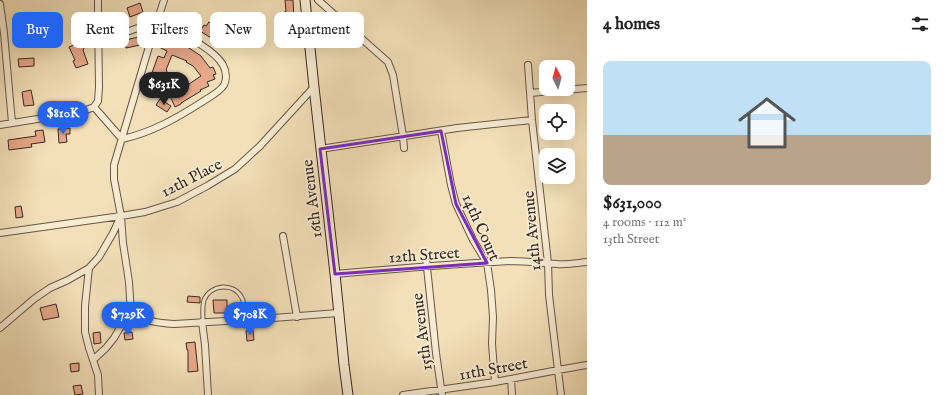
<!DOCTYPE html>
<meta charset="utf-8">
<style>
body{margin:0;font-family:"IM FELL English",serif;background:#f2f2f2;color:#222;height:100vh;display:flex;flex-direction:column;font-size:15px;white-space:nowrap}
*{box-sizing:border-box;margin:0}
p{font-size:13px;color:#767676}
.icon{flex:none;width:22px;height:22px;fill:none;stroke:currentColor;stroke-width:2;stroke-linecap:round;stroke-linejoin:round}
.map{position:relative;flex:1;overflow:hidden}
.sheet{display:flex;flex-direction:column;background:#fff;width:360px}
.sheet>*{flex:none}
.banner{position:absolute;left:12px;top:12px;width:380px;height:36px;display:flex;gap:8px}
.needle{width:26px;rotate:354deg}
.controls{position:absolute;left:539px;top:60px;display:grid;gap:8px}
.controls a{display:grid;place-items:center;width:36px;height:36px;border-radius:8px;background:#fff;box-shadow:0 4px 16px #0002;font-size:20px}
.price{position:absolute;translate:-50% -34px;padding:0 9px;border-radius:14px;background:#2563eb;color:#fff;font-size:13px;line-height:26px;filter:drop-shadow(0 1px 2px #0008)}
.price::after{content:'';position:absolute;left:50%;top:24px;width:12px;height:9px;margin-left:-6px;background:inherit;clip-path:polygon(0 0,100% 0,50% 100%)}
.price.current{background:#222;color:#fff}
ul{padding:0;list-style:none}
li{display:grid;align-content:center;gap:8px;height:212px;padding:0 16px}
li+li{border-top:1px solid #e0e0e0}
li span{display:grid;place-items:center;height:124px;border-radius:8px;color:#555}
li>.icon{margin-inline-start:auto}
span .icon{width:72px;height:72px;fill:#fffc;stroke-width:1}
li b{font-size:17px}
h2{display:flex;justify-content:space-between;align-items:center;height:48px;padding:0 16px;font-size:17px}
.pill{padding:0 14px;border-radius:8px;background:#fff;box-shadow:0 4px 16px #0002;font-size:14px;line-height:36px}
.pill.current{background:#2563eb;color:#fff}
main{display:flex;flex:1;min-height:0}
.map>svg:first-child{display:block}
.building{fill:#e8a88a;stroke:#372924}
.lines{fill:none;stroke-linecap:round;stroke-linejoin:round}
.lane-casing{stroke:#665749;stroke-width:5}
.street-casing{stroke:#665749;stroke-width:8}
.secondary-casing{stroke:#372924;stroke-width:11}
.lane{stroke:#f7ebd2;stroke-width:3}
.street{stroke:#f7ebd2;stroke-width:6}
.secondary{stroke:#f7ebd2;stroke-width:9}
.marked{fill:none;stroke:#7b2cbf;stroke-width:3;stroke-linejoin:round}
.labels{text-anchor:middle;stroke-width:3.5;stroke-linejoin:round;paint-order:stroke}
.street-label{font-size:16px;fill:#372924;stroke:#f7ebd2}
</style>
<main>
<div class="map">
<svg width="587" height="395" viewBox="0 0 587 395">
<rect width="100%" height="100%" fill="#f3e0b9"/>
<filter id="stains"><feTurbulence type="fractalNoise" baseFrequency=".005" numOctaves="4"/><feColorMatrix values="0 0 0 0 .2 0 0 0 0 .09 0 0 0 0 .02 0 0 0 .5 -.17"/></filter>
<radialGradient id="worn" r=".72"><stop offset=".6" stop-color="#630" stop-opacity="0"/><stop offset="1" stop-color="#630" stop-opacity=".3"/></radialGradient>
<!-- building -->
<path class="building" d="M285 0H293L294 18 285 19 284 12H286Z
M140 3 143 12 130 17 127 8Z
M35 17 36 26 29 27 28 18Z
M209 22 217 27 215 30 219 32 216 37 212 35 211 38 200 31 204 25 206 26Z
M165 36 179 43V44L189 48 201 56 210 68 213 67 216 74 213 75 215 79 207 82 209 86 200 90 201 91 181 103V104L175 107 170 96 179 91V90L189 85V84L201 76 193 66 186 62 187 61 172 55 166 70 167 71 165 78 163 77 160 88 148 84 158 56 164 58 167 51 159 47Z
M139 37 140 45 126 48 125 40Z
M81 42 84 49 83 50 88 64 76 68 73 61 75 60 69 47Z
M34 58V66L19 67 18 59Z
M31 90 34 105 24 106 22 92Z
M160 99 171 106 167 112 156 105Z
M70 128V134H66L67 142 59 143 58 129Z
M43 130 45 142 31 144 32 147 9 150 8 140 36 136 35 131Z
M21 206 23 217 16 218 15 207Z
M188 296 200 297V303L187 302Z
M213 300H227V313H214Z
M56 304 59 317 43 320 40 308Z
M253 330 254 340 247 341 246 331Z
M100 332 101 343 94 344 93 333Z
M132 332 133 339 125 340 124 333Z
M195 342 198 371 188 372V350H187L186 343Z
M79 363V371L71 372 70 364Z
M81 385 83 394 75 395 73 386Z"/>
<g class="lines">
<!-- lane casing -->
<g class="lane-casing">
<path id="lane" d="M203 322C203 315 202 307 204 300 211 284 234 282 242 298 245 305 246 313 247 320"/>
</g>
<!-- street casing -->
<g class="street-casing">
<path id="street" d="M318 0 388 62 393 75 403 136 404 148
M0 4 4 33 12 123
M99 42 157 21C175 31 213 47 223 65 226 71 227 79 224 85 219 93 209 97 202 102 177 118 151 133 122 139
M528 65 532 120 548 263 549 295 561 395
M530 93 587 88
M94 107 122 139
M0 125 81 112 94 107 98 101 99 87 98 13V0
M441 131 451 185 456 204 473 240 487 263 491 290 493 317 492 344 495 382
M320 149 457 128 532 120
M0 233 121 216 145 212 177 202 207 186 235 169 260 146 314 87
M283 236 297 317
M426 258 436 353 442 395
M335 274C393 269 452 264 511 261 527 261 541 263 557 264 567 265 577 263 587 262
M131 313 129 282 123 243 121 216 114 179V165L148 50 164 0
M131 313C147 321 156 323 174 324L260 319 338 313
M202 322 205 345 208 395
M0 328 34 299 50 288 68 280 89 268
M93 360 106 348 114 338 121 326 131 313
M511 379 512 395
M99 395 98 375 89 348 85 332V306L89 268 99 257 113 233 120 218
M403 395 495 382 558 370 587 365"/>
</g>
<!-- secondary casing -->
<g class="secondary-casing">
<path id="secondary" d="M305 0 314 87 335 274 344 365 348 395"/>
</g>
<!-- lane -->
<use href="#lane" class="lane"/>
<!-- street -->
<use href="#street" class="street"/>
<!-- secondary -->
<use href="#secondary" class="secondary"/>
</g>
<!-- marked area -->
<path class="marked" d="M441 131 456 204 487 263 335 274 320 149Z"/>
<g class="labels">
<!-- street labels -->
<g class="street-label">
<text transform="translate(191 177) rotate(-27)" y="6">12th Place</text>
<text transform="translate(311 199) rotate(-97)" y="6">16th Avenue</text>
<text transform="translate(482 227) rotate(66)" y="6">14th Court</text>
<text transform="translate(531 231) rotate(-95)" y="6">14th Avenue</text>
<text transform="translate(424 254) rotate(-4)" y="6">12th Street</text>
<text transform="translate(421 332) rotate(-97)" y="6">15th Avenue</text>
<text transform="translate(493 368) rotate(-10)" y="6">11th Street</text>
</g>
</g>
<rect width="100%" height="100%" filter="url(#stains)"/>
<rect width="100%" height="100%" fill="url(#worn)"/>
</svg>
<div class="controls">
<a><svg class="needle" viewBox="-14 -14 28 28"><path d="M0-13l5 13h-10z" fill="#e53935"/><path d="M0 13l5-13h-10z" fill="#767676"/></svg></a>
<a><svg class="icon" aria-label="locate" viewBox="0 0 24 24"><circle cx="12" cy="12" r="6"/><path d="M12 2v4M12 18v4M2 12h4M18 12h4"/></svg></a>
<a><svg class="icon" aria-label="layers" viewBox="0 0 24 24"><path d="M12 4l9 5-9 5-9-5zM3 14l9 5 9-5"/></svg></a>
</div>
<b class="price current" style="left:164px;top:106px">$631K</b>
<b class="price" style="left:63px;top:135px">$810K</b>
<b class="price" style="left:128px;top:336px">$729K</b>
<b class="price" style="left:250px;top:336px">$708K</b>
<div class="banner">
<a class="pill current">Buy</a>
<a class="pill">Rent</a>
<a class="pill">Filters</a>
<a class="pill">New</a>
<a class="pill">Apartment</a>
</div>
</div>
<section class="sheet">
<h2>4 homes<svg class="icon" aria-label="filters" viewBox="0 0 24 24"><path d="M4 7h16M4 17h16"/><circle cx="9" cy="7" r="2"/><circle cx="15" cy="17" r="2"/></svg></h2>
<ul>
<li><span style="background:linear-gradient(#bfe0f5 60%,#b9a48a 0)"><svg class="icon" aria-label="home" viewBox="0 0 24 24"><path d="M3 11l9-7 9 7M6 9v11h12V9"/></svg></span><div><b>$631,000</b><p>4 rooms · 112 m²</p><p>13th Street</p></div></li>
</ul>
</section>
</main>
